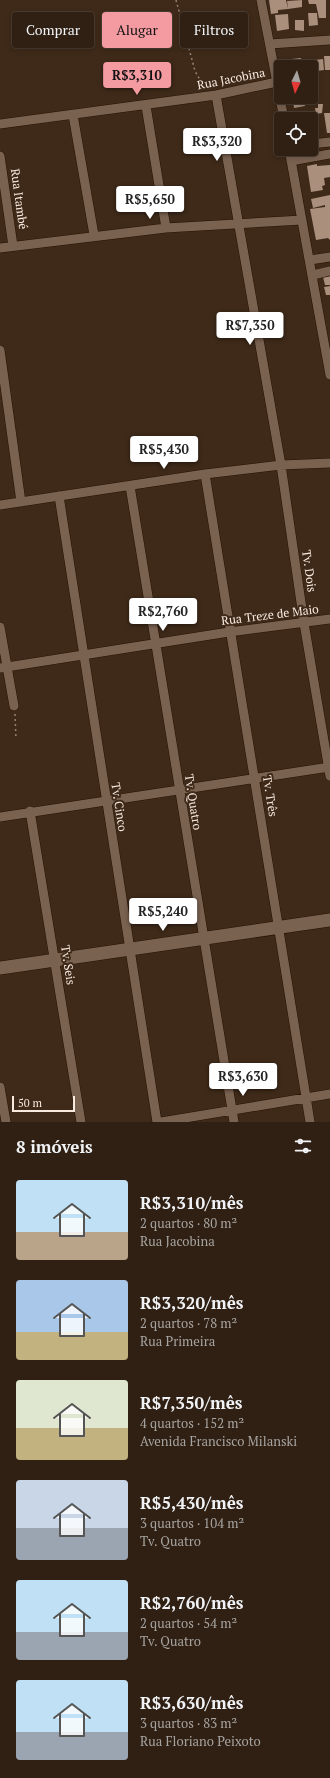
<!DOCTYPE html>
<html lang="pt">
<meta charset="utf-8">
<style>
body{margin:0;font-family:"PT Serif",serif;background:#37281c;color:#f1f3f6;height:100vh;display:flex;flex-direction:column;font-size:15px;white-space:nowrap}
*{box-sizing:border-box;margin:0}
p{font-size:13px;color:#a7a3a0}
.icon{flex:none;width:22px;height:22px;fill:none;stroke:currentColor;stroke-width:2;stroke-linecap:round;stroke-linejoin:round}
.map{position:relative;height:1122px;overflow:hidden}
.details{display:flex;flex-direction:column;background:#2f2013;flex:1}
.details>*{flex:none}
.banner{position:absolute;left:12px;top:12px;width:306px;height:36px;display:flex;gap:8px}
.needle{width:26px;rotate:185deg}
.tools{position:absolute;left:274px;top:60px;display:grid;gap:8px}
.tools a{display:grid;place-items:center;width:44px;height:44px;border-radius:4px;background:#2f2013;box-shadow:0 2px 6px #0003,0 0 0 1px #4a3e33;font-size:20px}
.scale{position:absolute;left:12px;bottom:10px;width:63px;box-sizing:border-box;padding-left:4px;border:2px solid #f8eadf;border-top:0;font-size:11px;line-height:14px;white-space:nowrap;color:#f8eadf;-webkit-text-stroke:3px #3f2a19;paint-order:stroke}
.price{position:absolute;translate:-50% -34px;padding:0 9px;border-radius:4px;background:#fff;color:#222;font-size:13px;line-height:26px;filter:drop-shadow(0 1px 2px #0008)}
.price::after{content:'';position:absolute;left:50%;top:24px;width:12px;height:9px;margin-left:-6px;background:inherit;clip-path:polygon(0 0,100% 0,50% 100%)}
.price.selected{background:#f49aa1;color:#111}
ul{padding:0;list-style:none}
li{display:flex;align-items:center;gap:12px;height:100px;padding:0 16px}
li span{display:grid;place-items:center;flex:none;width:112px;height:80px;border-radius:4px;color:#555}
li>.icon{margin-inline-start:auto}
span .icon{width:48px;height:48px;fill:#fffc;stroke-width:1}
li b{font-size:17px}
h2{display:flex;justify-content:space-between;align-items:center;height:48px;padding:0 16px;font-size:17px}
.tag{padding:0 14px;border-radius:4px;background:#2f2013;box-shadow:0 2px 6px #0003,0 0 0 1px #4a3e33;font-size:14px;line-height:36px}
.tag.selected{background:#f49aa1;color:#111}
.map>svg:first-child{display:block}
.building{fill:#a98f7c}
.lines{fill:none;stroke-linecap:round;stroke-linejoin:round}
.street-casing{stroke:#251203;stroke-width:10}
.secondary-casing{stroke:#251203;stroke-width:14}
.path{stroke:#948274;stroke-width:1.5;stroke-dasharray:2 3;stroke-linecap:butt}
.street{stroke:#7a6250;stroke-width:9}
.secondary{stroke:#7a6250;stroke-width:13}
.labels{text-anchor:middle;stroke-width:4;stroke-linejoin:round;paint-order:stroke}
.street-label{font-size:12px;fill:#f8eadf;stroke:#3f2a19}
</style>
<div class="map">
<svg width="330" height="1122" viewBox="0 0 330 1122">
<rect width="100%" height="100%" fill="#3f2a19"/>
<!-- building -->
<path class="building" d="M269 0H286L288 9 278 10V13L271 14Z
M302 0V7L288 9 287 1Z
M308 0H326V18H319L316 4H309Z
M308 13H317L318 25 309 26Z
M288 14 289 29 277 31 275 15Z
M295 20H304V31L295 30Z
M324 56H330V70H325Z
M301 58V64L310 63V67H283L282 60Z
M323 59 324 70 317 71 315 60Z
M303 98 305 106 294 108 293 99Z
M318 104H323L322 113 316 114 315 108H318Z
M324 113H330V133H327Z
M318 115 319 120 316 121 318 131 311 133V119H305V117Z
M317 164V166L330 165V177L324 178 325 185 322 186 323 190 311 192 307 166Z
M330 195V240L328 238 316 240 310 209 325 207V205L313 208 311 199Z
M330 276V285H325L323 277Z
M330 286V295H326L324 287Z"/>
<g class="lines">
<!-- street casing -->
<g class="street-casing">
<path id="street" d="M261 0 284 119
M270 44 330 40
M216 95 281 465 304 623 330 776
M146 106 166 228
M73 115 94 235
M0 124 216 95 277 82
M311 144 330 142
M289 149 330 375
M0 156 13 246
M291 161 330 154
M0 248 166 228 302 220
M310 260 330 257
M313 275 330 271
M0 350 21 502
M205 474 310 1122
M130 486 234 1122
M59 496 157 1122
M0 505 205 474 281 465 330 463
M0 627 14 706
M0 668 229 632 330 619
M30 811 81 1122
M0 817 330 767
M0 1087 6 1122
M161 1122 330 1094"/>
</g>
<!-- secondary casing -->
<g class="secondary-casing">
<path id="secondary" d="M0 968 330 920"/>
</g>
<!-- path -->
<path class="path" d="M176 0 195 71 204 87
M15 714 16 739"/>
<!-- street -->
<use href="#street" class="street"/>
<!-- secondary -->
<use href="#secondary" class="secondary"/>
</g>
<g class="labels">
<!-- street labels -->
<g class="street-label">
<text transform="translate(231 79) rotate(-11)" y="4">Rua Jacobina</text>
<text transform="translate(19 199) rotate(82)" y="4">Rua Itambé</text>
<text transform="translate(309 571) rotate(82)" y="4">Tv. Dois</text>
<text transform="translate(270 615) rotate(-7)" y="4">Rua Treze de Maio</text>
<text transform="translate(270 796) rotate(81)" y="4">Tv. Três</text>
<text transform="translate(193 802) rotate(81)" y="4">Tv. Quatro</text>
<text transform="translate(119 807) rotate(81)" y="4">Tv. Cinco</text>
<text transform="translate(68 965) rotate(81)" y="4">Tv. Seis</text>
</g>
</g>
</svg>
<div class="tools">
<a><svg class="needle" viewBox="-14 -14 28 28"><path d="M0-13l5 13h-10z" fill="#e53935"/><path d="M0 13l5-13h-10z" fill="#a7a3a0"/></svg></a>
<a><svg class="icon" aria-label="locate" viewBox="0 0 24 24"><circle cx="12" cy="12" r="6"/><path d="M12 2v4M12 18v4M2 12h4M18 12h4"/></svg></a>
</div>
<div class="scale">50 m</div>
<b class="price selected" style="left:137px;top:96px">R$3,310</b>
<b class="price" style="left:217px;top:162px">R$3,320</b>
<b class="price" style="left:150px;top:220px">R$5,650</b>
<b class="price" style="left:250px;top:346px">R$7,350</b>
<b class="price" style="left:164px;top:470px">R$5,430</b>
<b class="price" style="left:163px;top:632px">R$2,760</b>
<b class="price" style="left:163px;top:932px">R$5,240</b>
<b class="price" style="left:243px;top:1097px">R$3,630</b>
<div class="banner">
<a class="tag">Comprar</a>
<a class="tag selected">Alugar</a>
<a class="tag">Filtros</a>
</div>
</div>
<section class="details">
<h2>8 imóveis<svg class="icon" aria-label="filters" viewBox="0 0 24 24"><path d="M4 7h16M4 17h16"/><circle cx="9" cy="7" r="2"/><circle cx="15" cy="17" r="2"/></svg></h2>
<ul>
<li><span style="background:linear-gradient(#bfe0f5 65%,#b9a48a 0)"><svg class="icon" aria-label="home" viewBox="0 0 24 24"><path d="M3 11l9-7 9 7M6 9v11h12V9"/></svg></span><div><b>R$3,310/mês</b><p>2 quartos · 80 m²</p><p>Rua Jacobina</p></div></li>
<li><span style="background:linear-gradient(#a9c7e8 65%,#c2b280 0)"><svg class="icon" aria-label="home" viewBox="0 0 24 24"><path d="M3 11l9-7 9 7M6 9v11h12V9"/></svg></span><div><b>R$3,320/mês</b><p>2 quartos · 78 m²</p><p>Rua Primeira</p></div></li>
<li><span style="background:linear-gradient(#dfe7d0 60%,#c2b280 0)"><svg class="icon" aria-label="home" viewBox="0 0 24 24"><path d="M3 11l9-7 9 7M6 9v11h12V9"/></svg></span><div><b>R$7,350/mês</b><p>4 quartos · 152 m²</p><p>Avenida Francisco Milanski</p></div></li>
<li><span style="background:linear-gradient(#c9d6e8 60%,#9aa5b1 0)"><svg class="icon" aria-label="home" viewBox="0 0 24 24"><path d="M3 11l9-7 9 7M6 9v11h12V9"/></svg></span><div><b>R$5,430/mês</b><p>3 quartos · 104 m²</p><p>Tv. Quatro</p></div></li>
<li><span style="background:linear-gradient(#bfe0f5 65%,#9aa5b1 0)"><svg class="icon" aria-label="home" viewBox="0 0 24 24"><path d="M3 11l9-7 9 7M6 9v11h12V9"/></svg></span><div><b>R$2,760/mês</b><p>2 quartos · 54 m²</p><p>Tv. Quatro</p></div></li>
<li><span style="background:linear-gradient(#bfe0f5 65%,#9aa5b1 0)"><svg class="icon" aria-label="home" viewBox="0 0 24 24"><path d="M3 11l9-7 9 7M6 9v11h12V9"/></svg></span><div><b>R$3,630/mês</b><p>3 quartos · 83 m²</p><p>Rua Floriano Peixoto</p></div></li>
</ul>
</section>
